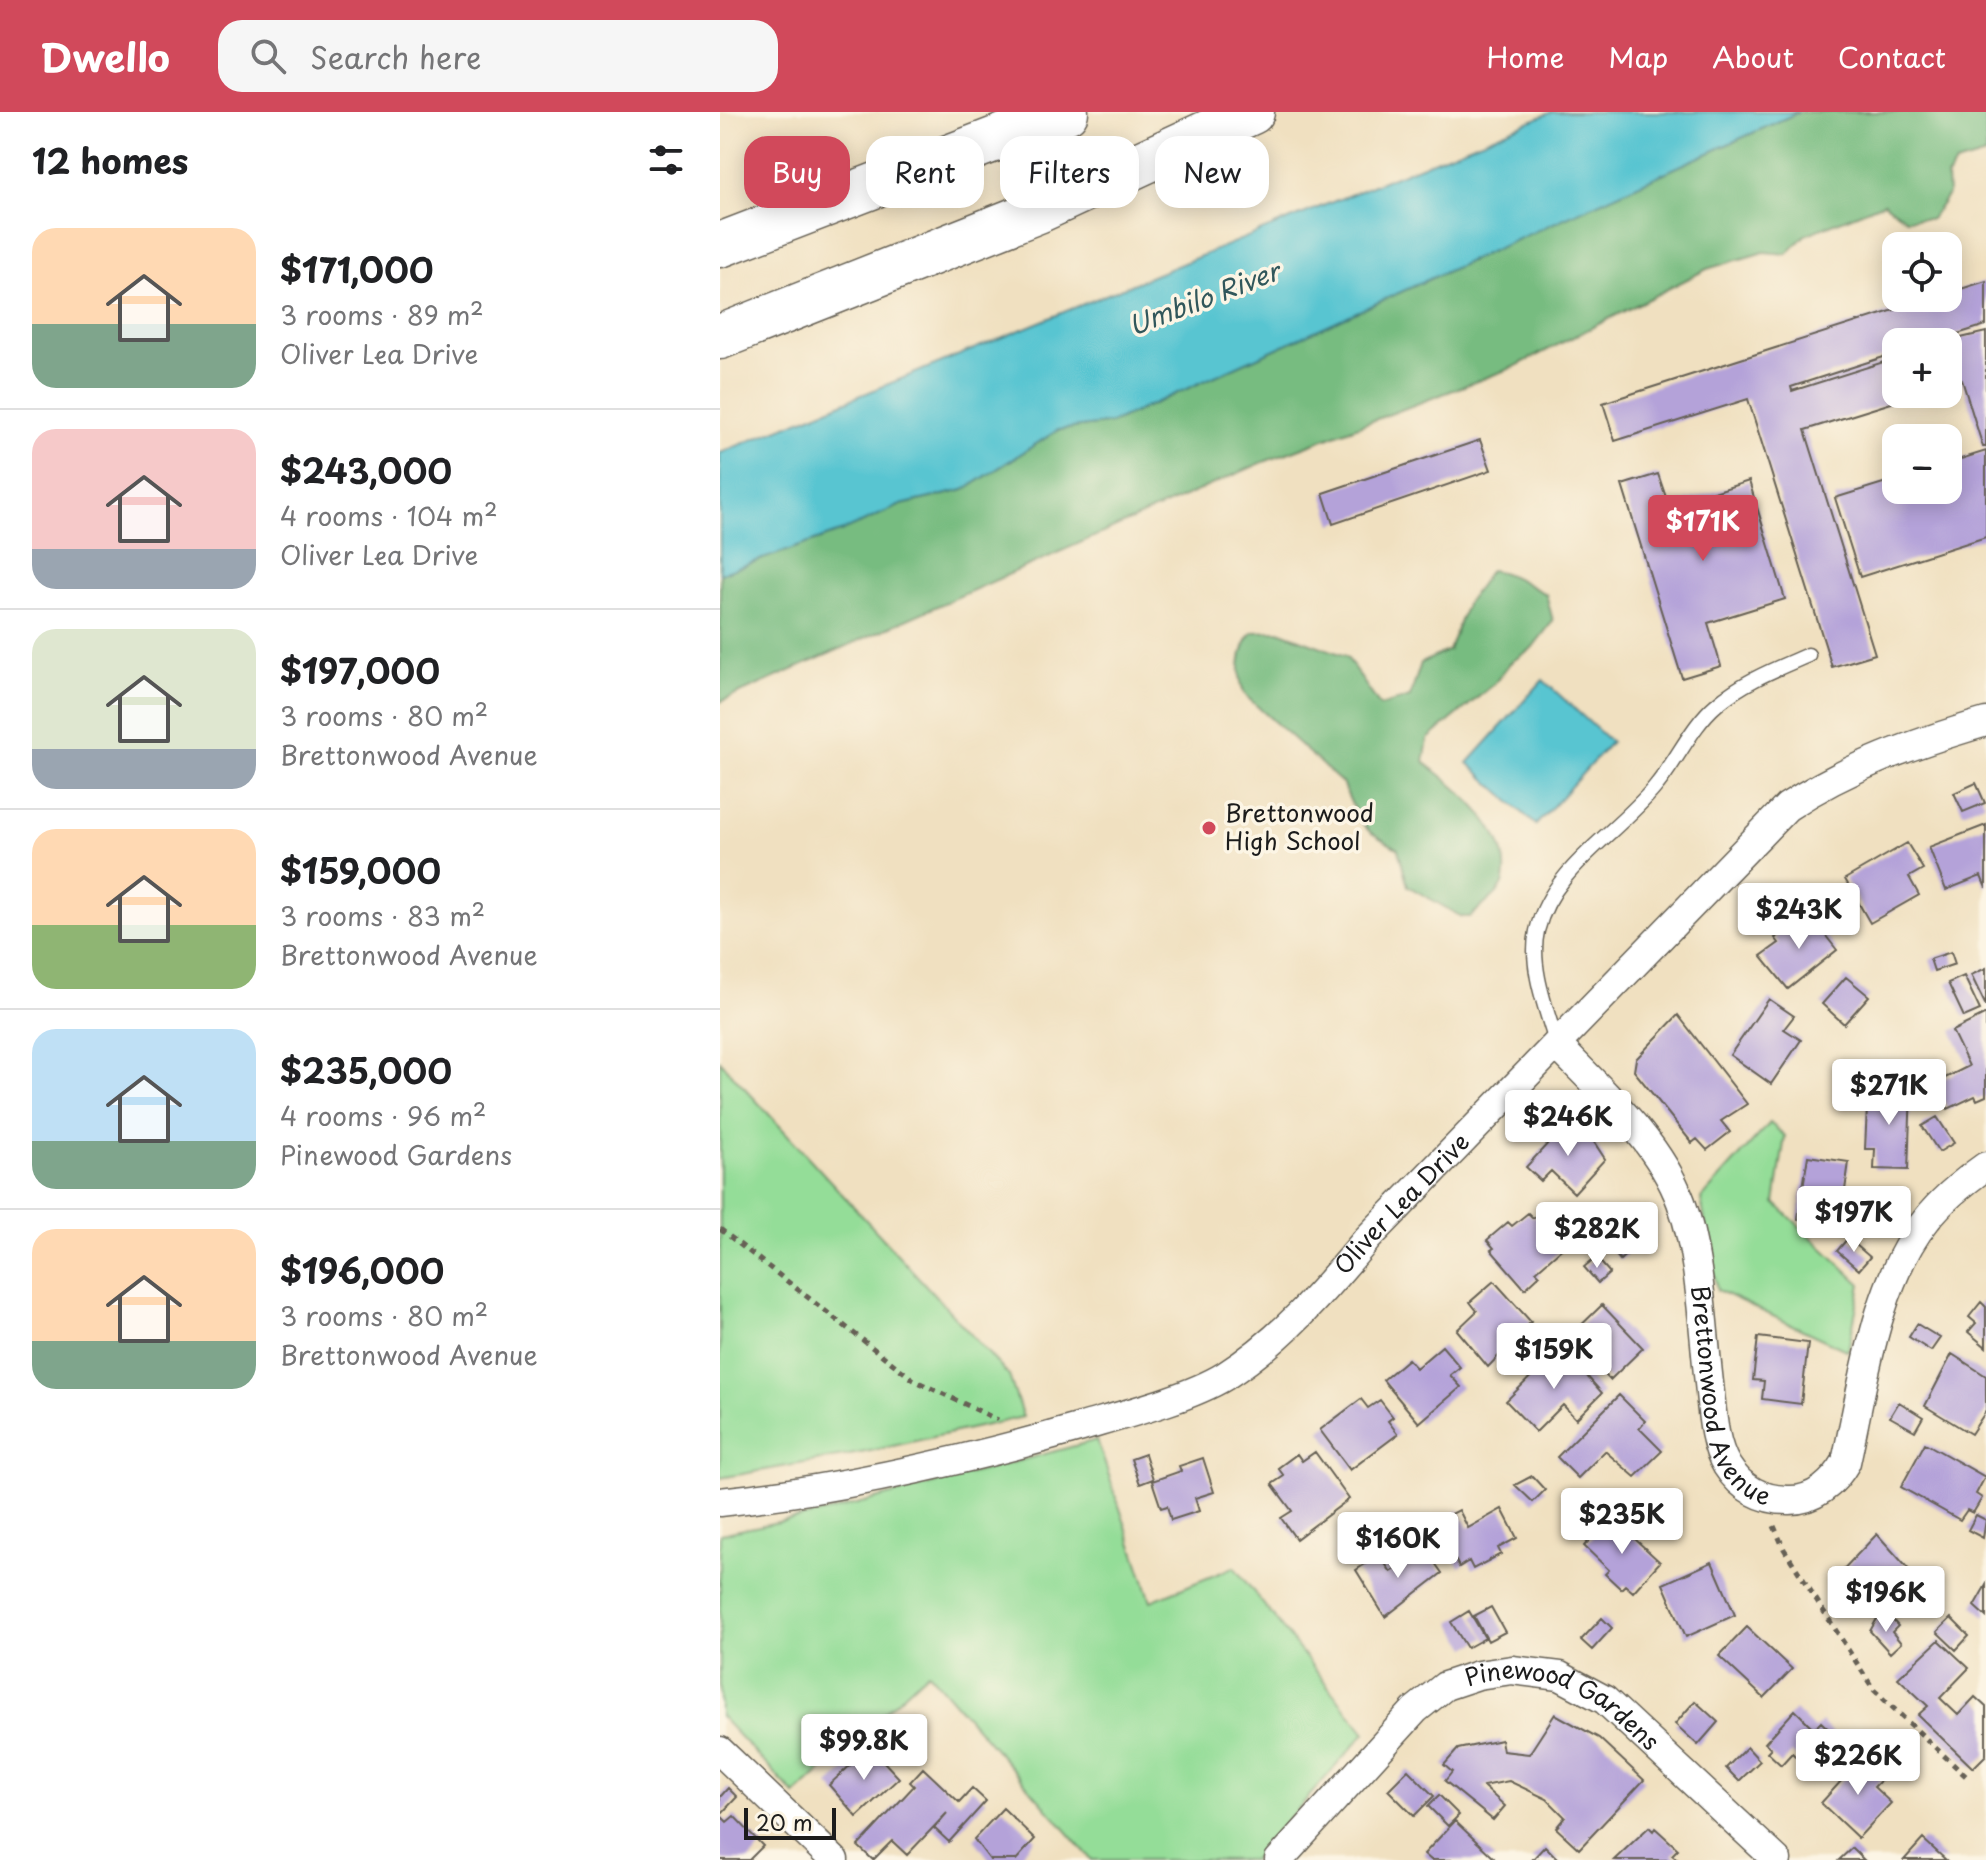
<!DOCTYPE html>
<meta charset="utf-8">
<style>
body{margin:0;font-family:"Playpen Sans",sans-serif;background:#f6f6f6;color:#202124;height:100vh;display:flex;flex-direction:column;font-size:30px;white-space:nowrap}
*{box-sizing:border-box;margin:0}
p{font-size:26px;color:#757577}
.icon{flex:none;width:44px;height:44px;fill:none;stroke:currentColor;stroke-width:2;stroke-linecap:round;stroke-linejoin:round}
.map{position:relative;flex:1;overflow:hidden}
.sheet{display:flex;flex-direction:column;background:#fff;width:720px}
.sheet>*{flex:none}
.banner{position:absolute;left:24px;top:24px;width:760px;height:72px;display:flex;gap:16px}
.controls{position:absolute;left:1162px;top:120px;display:grid;gap:16px}
.controls a{display:grid;place-items:center;width:80px;height:80px;border-radius:16px;background:#fff;box-shadow:0 4px 20px #0003;font-size:40px}
.scale{position:absolute;left:24px;bottom:20px;width:92px;box-sizing:border-box;padding-left:8px;border:4px solid #1c1c1c;border-top:0;font-size:22px;line-height:28px;white-space:nowrap;color:#1c1c1c;-webkit-text-stroke:6px #fcf5e5;paint-order:stroke}
.price{position:absolute;translate:-50% -68px;padding:0 18px;border-radius:8px;background:#fff;color:#222;font-size:26px;line-height:52px;filter:drop-shadow(0 2px 4px #0008)}
.price::after{content:'';position:absolute;left:50%;top:48px;width:24px;height:18px;margin-left:-12px;background:inherit;clip-path:polygon(0 0,100% 0,50% 100%)}
.price.selected{background:#d1495b;color:#fff}
ul{padding:0;list-style:none}
li{display:flex;align-items:center;gap:24px;height:200px;padding:0 32px}
li+li{border-top:2px solid #e0e0e0}
li span{display:grid;place-items:center;flex:none;width:224px;height:160px;border-radius:24px;color:#555}
li>.icon{margin-inline-start:auto}
span .icon{width:96px;height:96px;fill:#fffc;stroke-width:1}
li b{font-size:34px}
h2{display:flex;justify-content:space-between;align-items:center;height:96px;padding:0 32px;font-size:34px}
.chip{padding:0 28px;border-radius:24px;background:#fff;box-shadow:0 4px 20px #0003;font-size:28px;line-height:72px}
.chip.selected{background:#d1495b;color:#fff}
header{display:flex;align-items:center;gap:48px;box-sizing:border-box;height:112px;padding:0 40px;background:#d1495b;color:#fff}
header strong{font-size:38px}
nav{display:flex;gap:44px;margin-inline-start:auto;font-size:28px}
.search{width:560px;height:72px;background:#f6f6f6;display:flex;align-items:center;gap:20px;box-sizing:border-box;padding:0 28px;border-radius:24px;color:#757577;font-size:30px}
main{display:flex;flex:1;min-height:0}
.map>svg:first-child{display:block}
.green{fill:#94dd98;stroke:#587c5a;stroke-width:2}
.forest{fill:#77bc80;stroke:#4a6c4e;stroke-width:2}
.water{fill:#58c5d1;stroke:#3a7076;stroke-width:2}
.building{fill:#b4a2d9}
.lines{fill:none;stroke-linecap:round;stroke-linejoin:round}
.service-casing{stroke:#666155;stroke-width:17}
.minor-casing{stroke:#666155;stroke-width:31}
.trunk-casing{stroke:#666155;stroke-width:47}
.path{stroke:#666155;stroke-width:5;stroke-dasharray:6 6;stroke-linecap:butt}
.service{stroke:#fff;stroke-width:14}
.minor{stroke:#fff;stroke-width:28}
.trunk{stroke:#fff;stroke-width:44}
.poi-dot{fill:#d1495b;stroke:#fcf5e5;stroke-width:3}
.labels{text-anchor:middle;stroke-width:7;stroke-linejoin:round;paint-order:stroke}
.poi-label{font-size:24px;fill:#1c1c1c;stroke:#fcf5e5;text-anchor:start}
.street-label{font-size:24px;fill:#1c1c1c;stroke:#fcf5e5}
.water-label{font-size:26px;font-style:italic;fill:#31575b;stroke:#fcf5e5}
</style>
<header>
<strong>Dwello</strong>
<div class="search"><svg class="icon" aria-label="search" viewBox="0 0 24 24"><circle cx="10" cy="10" r="6"/><path d="M15 15l6 6"/></svg>Search here</div>
<nav><a>Home</a><a>Map</a><a>About</a><a>Contact</a></nav>
</header>
<main>
<section class="sheet">
<h2>12 homes<svg class="icon" aria-label="filters" viewBox="0 0 24 24"><path d="M4 7h16M4 17h16"/><circle cx="9" cy="7" r="2"/><circle cx="15" cy="17" r="2"/></svg></h2>
<ul>
<li><span style="background:linear-gradient(#ffd9b3 60%,#7fa58c 0)"><svg class="icon" aria-label="home" viewBox="0 0 24 24"><path d="M3 11l9-7 9 7M6 9v11h12V9"/></svg></span><div><b>$171,000</b><p>3 rooms · 89 m²</p><p>Oliver Lea Drive</p></div></li>
<li><span style="background:linear-gradient(#f6c9c9 75%,#9aa5b1 0)"><svg class="icon" aria-label="home" viewBox="0 0 24 24"><path d="M3 11l9-7 9 7M6 9v11h12V9"/></svg></span><div><b>$243,000</b><p>4 rooms · 104 m²</p><p>Oliver Lea Drive</p></div></li>
<li><span style="background:linear-gradient(#dfe7d0 75%,#9aa5b1 0)"><svg class="icon" aria-label="home" viewBox="0 0 24 24"><path d="M3 11l9-7 9 7M6 9v11h12V9"/></svg></span><div><b>$197,000</b><p>3 rooms · 80 m²</p><p>Brettonwood Avenue</p></div></li>
<li><span style="background:linear-gradient(#ffd9b3 60%,#8fb573 0)"><svg class="icon" aria-label="home" viewBox="0 0 24 24"><path d="M3 11l9-7 9 7M6 9v11h12V9"/></svg></span><div><b>$159,000</b><p>3 rooms · 83 m²</p><p>Brettonwood Avenue</p></div></li>
<li><span style="background:linear-gradient(#bfe0f5 70%,#7fa58c 0)"><svg class="icon" aria-label="home" viewBox="0 0 24 24"><path d="M3 11l9-7 9 7M6 9v11h12V9"/></svg></span><div><b>$235,000</b><p>4 rooms · 96 m²</p><p>Pinewood Gardens</p></div></li>
<li><span style="background:linear-gradient(#ffd9b3 70%,#7fa58c 0)"><svg class="icon" aria-label="home" viewBox="0 0 24 24"><path d="M3 11l9-7 9 7M6 9v11h12V9"/></svg></span><div><b>$196,000</b><p>3 rooms · 80 m²</p><p>Brettonwood Avenue</p></div></li>
</ul>
</section>
<div class="map">
<svg width="1266" height="1748" viewBox="0 0 1266 1748">
<rect width="100%" height="100%" fill="#fcf5e5"/>
<filter id="ink" filterUnits="userSpaceOnUse"><feTurbulence type="fractalNoise" baseFrequency=".0125" numOctaves="2"/><feDisplacementMap in="SourceGraphic" scale="16" xChannelSelector="R" yChannelSelector="G"/><feConvolveMatrix kernelMatrix="1 2 1 2 8 2 1 2 1" color-interpolation-filters="sRGB"/></filter>
<filter id="wash" filterUnits="userSpaceOnUse"><feTurbulence type="fractalNoise" baseFrequency=".006" numOctaves="4" result="noise"/><feDisplacementMap in="SourceGraphic" scale="32" xChannelSelector="R" yChannelSelector="G"/><feGaussianBlur stdDeviation="1.8" result="paint"/><feColorMatrix in="noise" values="0 0 0 0 0 0 0 0 0 0 0 0 0 0 0 0 0 1.4 0 .05"/><feComposite in="paint" operator="in"/></filter>
<g filter="url(#wash)">
<rect width="100%" height="100%" fill="#f0e0c0"/>
<!-- green -->
<path class="green" d="M0 949 289 1264 303 1305 146 1340 0 1366Z
M1050 1011 1065 1024 1055 1091 1141 1172 1128 1239 997 1178 981 1087Z
M377 1328 431 1489 514 1455 645 1621 533 1748H372L208 1560 75 1683 0 1604V1422L107 1400Z"/>
<!-- forest -->
<path class="forest" d="M1079 0H1266V43L1235 52 1227 65 1228 83 1211 107H1186L1164 91 1085 123 1067 142 1044 140 987 157 794 255 541 351 0 590V462L122 419 181 393 244 378 338 318 391 311Z
M770 458C794 461 804 472 826 482L833 509 812 536 790 551 774 572 708 627 704 650C738 676 794 720 784 769 781 782 759 796 750 805H742L688 774 678 737 650 720 639 708 622 671 527 585C515 568 519 535 533 520L559 519 626 544 660 594 690 585 701 551 729 538 746 492Z"/>
<!-- water -->
<path class="water" d="M832 0H1079L391 311 338 318 244 378 181 393 123 419 0 462V341Z
M823 568 891 630 816 713 748 651Z"/>
<g id="blocks">
<!-- building -->
<path class="building" d="M1266 169V213L1212 230H1176V241L1071 275 1072 279 1176 246V282L1197 283 1085 318 1155 542 1112 555 1028 287 895 329 883 291 1212 186H1228V181Z
M1266 220V335H1263L1242 268 1228 273V229Z
M760 328 771 358 613 412 603 381Z
M1266 339V425L1140 465 1115 386 1176 367V378H1228V351Z
M938 362 949 394 1029 369 1065 487 988 511 1001 554 962 566 902 373Z
M1256 671 1265 691 1243 700 1234 681Z
M1266 713V776L1261 764 1226 778 1209 735Z
M1187 731 1203 757 1189 765 1199 783 1150 811 1125 767Z
M1087 800 1117 838 1068 877 1041 844 1059 831 1055 826Z
M1231 840 1235 852 1214 859 1210 847Z
M1266 856V894L1251 863Z
M1244 864 1260 898 1244 905 1228 871Z
M1126 865 1149 884 1124 912 1102 892Z
M1049 887 1074 904 1064 917 1081 928 1051 972 1010 943Z
M1266 902V984L1257 988 1255 984 1228 997 1215 971 1249 954 1232 919Z
M958 903 1027 992 1001 1009 1010 1020 987 1038 977 1027 972 1031 914 959 916 947Z
M1148 975 1191 977 1188 1058 1154 1057 1155 1037H1145Z
M1217 1005 1234 1031 1219 1040 1202 1014Z
M843 1015 868 1021 885 1047 854 1081 831 1059 821 1069 806 1055Z
M1088 1044 1129 1050 1125 1078 1133 1079 1128 1115 1078 1107Z
M826 1096 853 1127 816 1159 820 1163 805 1177 771 1138 774 1136 767 1128 788 1110 792 1114 808 1101 813 1106Z
M893 1105 912 1137 900 1148 876 1119Z
M1128 1126 1150 1145 1139 1158 1117 1139Z
M876 1145 890 1161 878 1171 864 1155Z
M774 1169 811 1210 768 1255 737 1218 757 1199 750 1190Z
M1261 1190 1266 1195V1235L1248 1220 1256 1211 1249 1205Z
M882 1193 923 1236 890 1268 849 1225Z
M1197 1212 1220 1226 1211 1239 1189 1225Z
M1038 1225 1088 1231 1081 1292 1042 1287 1044 1269 1033 1268Z
M722 1234 740 1255 730 1263 741 1275 699 1311 663 1268 688 1247 696 1256Z
M841 1235 882 1281 856 1307 843 1293 816 1320 786 1289Z
M1232 1242 1266 1264V1299L1251 1322 1205 1294Z
M899 1283 925 1309 919 1316 942 1339 915 1365 885 1339 858 1366 837 1345Z
M641 1287 648 1296 660 1288 673 1305 668 1309 678 1322 630 1358 600 1318Z
M1179 1290 1203 1305 1195 1319 1170 1305Z
M1205 1331 1265 1365 1256 1382 1262 1386 1253 1401 1247 1398 1240 1408 1181 1375Z
M595 1340 629 1387 576 1427 561 1406 572 1399 552 1372 564 1364 558 1356 577 1342 582 1349Z
M425 1342 433 1367 420 1372 411 1347Z
M483 1346 494 1380 475 1386 479 1399 451 1408 447 1394 441 1396 432 1369 461 1359 459 1354Z
M812 1364 825 1378 813 1390 795 1373Z
M782 1397 797 1426 778 1436 781 1442 753 1457 749 1449 739 1455 716 1410 739 1398 748 1416Z
M1256 1403 1266 1408 1263 1426 1248 1418Z
M891 1405 940 1450 913 1480 905 1473 901 1477 885 1462 889 1458 864 1434Z
M1157 1422 1191 1460 1183 1467 1196 1481 1172 1503 1158 1487 1142 1501 1113 1468Z
M705 1437 722 1461 665 1505 636 1458 659 1443 671 1460Z
M992 1450 1015 1503 966 1525 943 1472Z
M1266 1473V1505L1254 1494Z
M771 1495 785 1520 768 1529 754 1504Z
M749 1499 765 1526 747 1536 731 1510Z
M1158 1505 1165 1512 1171 1506 1178 1514 1172 1520 1181 1531 1170 1541 1150 1519Z
M882 1506 892 1516 872 1538 861 1528Z
M1231 1506 1249 1524 1236 1538 1217 1520Z
M1027 1515 1072 1557 1044 1586 999 1544Z
M1219 1528 1249 1556 1220 1586 1238 1603 1255 1585 1266 1595V1643L1253 1656 1198 1603 1208 1594 1178 1566Z
M975 1589 998 1610 978 1633 955 1612Z
M1075 1598 1094 1617 1101 1610 1116 1624 1087 1655 1072 1641 1061 1653 1047 1640 1051 1636 1045 1631Z
M835 1602 879 1626 924 1668 859 1737 836 1716 845 1705 827 1687 789 1669 763 1674 785 1694 773 1708 725 1669 732 1660 724 1653 738 1637 781 1628 783 1639 809 1642Z
M150 1635 179 1666 137 1705 109 1673Z
M1027 1635 1040 1649 1019 1669 1006 1656Z
M1146 1642 1167 1662 1154 1675 1171 1691 1138 1726 1101 1691Z
M203 1656 239 1690 252 1676 266 1689 229 1730 214 1716 227 1701 187 1743 172 1729 153 1748 138 1734 194 1674 190 1670Z
M688 1658 714 1684 694 1704 668 1678Z
M8 1676 17 1685 0 1703V1685Z
M719 1683 739 1703 728 1714 708 1694Z
M283 1696 315 1727 296 1748H270L254 1727Z
M0 1703 7 1710 14 1704 43 1734 29 1748H0Z
M735 1709 774 1746 772 1748H711L704 1742Z
M929 1715 933 1719 935 1716 958 1737 952 1743 958 1748H894Z
M1203 1727 1226 1748H1184Z
M825 1734 839 1748H812Z
M1132 1736 1144 1748H1119Z"/>
</g>
</g>
<g filter="url(#ink)">
<use href="#blocks" fill-opacity="0" stroke="#666155" stroke-width="2"/>
<g class="lines">
<!-- service casing -->
<g class="service-casing">
<path id="service" d="M837 933C827 899 809 855 817 819 832 756 896 723 935 675 957 649 971 614 997 592 1024 569 1056 557 1088 543"/>
</g>
<!-- minor casing -->
<g class="minor-casing">
<g id="minor">
<path id="s1" d="M837 933C881 979 938 1028 961 1090 981 1146 982 1212 989 1271 992 1298 993 1331 1007 1354 1021 1376 1042 1388 1068 1388 1094 1389 1114 1371 1126 1350 1143 1274 1156 1169 1207 1107 1223 1086 1245 1069 1266 1054"/>
<path id="s2" d="M0 1390C123 1377 243 1349 362 1315 403 1303 469 1286 505 1264 563 1227 604 1178 648 1126L1067 695C1129 654 1195 631 1266 610"/>
<path d="M0 1639 114 1748"/>
<path id="s3" d="M559 1748 695 1598 725 1574 758 1563 792 1558 840 1564 885 1588 1057 1748"/>
</g>
</g>
<!-- trunk casing -->
<g class="trunk-casing">
<path id="trunk" d="M0 133 346 0
M0 225 318 99 532 0"/>
</g>
<!-- path -->
<path class="path" d="M0 1117 194 1268 278 1308
M1054 1414 1064 1437 1154 1578 1250 1668"/>
<!-- service -->
<use href="#service" class="service"/>
<!-- minor -->
<use href="#minor" class="minor"/>
<!-- trunk -->
<use href="#trunk" class="trunk"/>
</g>
</g>
<!-- markers -->
<circle class="poi-dot" cx="489" cy="716" r="8"/>
<g class="labels">
<!-- poi labels -->
<g class="poi-label">
<text x="505" y="710">Brettonwood<tspan x="505" dy="28">High School</tspan></text>
</g>
<!-- street labels -->
<g class="street-label">
<text dy="8" stroke="none"><textPath href="#s2" startOffset="770">Oliver Lea Drive</textPath></text>
<text dy="8" stroke="none"><textPath href="#s1" startOffset="406">Brettonwood Avenue</textPath></text>
<text dy="8" stroke="none"><textPath href="#s3" startOffset="370">Pinewood Gardens</textPath></text>
</g>
<!-- water labels -->
<g class="water-label">
<text transform="translate(484 187) rotate(-21)" y="9">Umbilo River</text>
</g>
</g>
</svg>
<div class="controls">
<a><svg class="icon" aria-label="locate" viewBox="0 0 24 24"><circle cx="12" cy="12" r="6"/><path d="M12 2v4M12 18v4M2 12h4M18 12h4"/></svg></a>
<a>+</a>
<a>−</a>
</div>
<div class="scale">20 m</div>
<b class="price selected" style="left:983px;top:451px">$171K</b>
<b class="price" style="left:1079px;top:839px">$243K</b>
<b class="price" style="left:1169px;top:1015px">$271K</b>
<b class="price" style="left:848px;top:1046px">$246K</b>
<b class="price" style="left:1134px;top:1142px">$197K</b>
<b class="price" style="left:877px;top:1158px">$282K</b>
<b class="price" style="left:834px;top:1279px">$159K</b>
<b class="price" style="left:902px;top:1444px">$235K</b>
<b class="price" style="left:678px;top:1468px">$160K</b>
<b class="price" style="left:1166px;top:1522px">$196K</b>
<b class="price" style="left:144px;top:1670px">$99.8K</b>
<b class="price" style="left:1138px;top:1685px">$226K</b>
<div class="banner">
<a class="chip selected">Buy</a>
<a class="chip">Rent</a>
<a class="chip">Filters</a>
<a class="chip">New</a>
</div>
</div>
</main>
